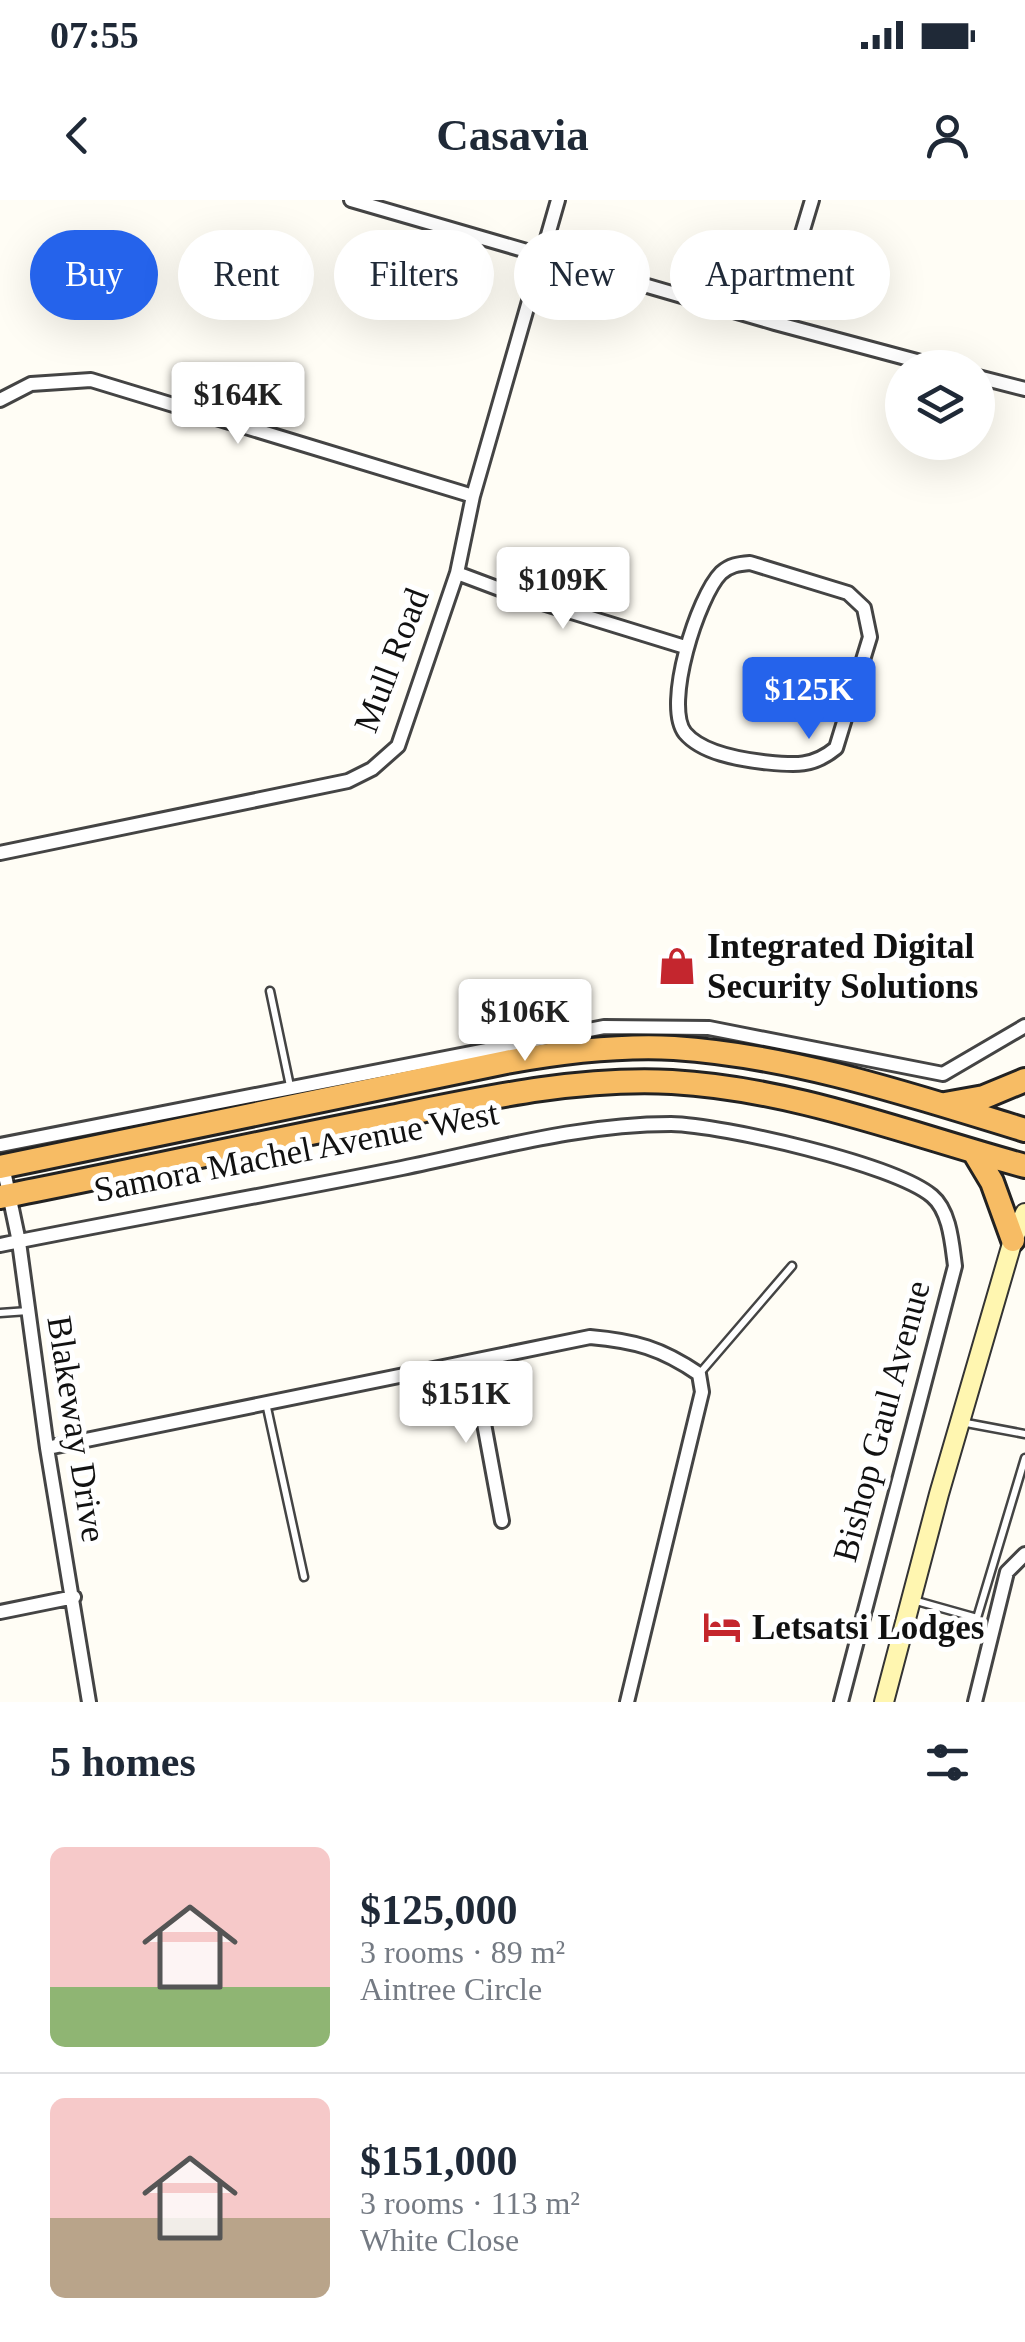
<!DOCTYPE html>
<meta charset="utf-8">
<style>
body{margin:0;font-family:Georgia,serif;background:#f6f6f7;color:#1f2937;height:100vh;display:flex;flex-direction:column;font-size:38px;white-space:nowrap}
*{box-sizing:border-box;margin:0}
p{font-size:32px;color:#747a83}
.icon{flex:none;width:55px;height:55px;fill:none;stroke:currentColor;stroke-width:2;stroke-linecap:round;stroke-linejoin:round}
.map{position:relative;height:1502px;overflow:hidden}
.sheet{display:flex;flex-direction:column;background:#fff;flex:1}
.sheet>*{flex:none}
.top-card{position:absolute;left:30px;top:30px;width:965px;height:90px;display:flex;gap:20px}
.tools{position:absolute;left:885px;top:150px;display:grid;gap:20px}
.tools a{display:grid;place-items:center;width:110px;height:110px;border-radius:50%;background:#fff;box-shadow:0 10px 40px #0002;font-size:50px}
.price{position:absolute;translate:-50% -85px;padding:0 22px;border-radius:10px;background:#fff;color:#222;font-size:32px;line-height:65px;filter:drop-shadow(0 2px 5px #0008)}
.price::after{content:'';position:absolute;left:50%;top:60px;width:30px;height:22px;margin-left:-15px;background:inherit;clip-path:polygon(0 0,100% 0,50% 100%)}
.price.on{background:#2563eb;color:#fff}
ul{padding:0;list-style:none}
li{display:flex;align-items:center;gap:30px;height:250px;padding:0 50px}
li+li{border-top:2px solid #e0e1e3}
li span{display:grid;place-items:center;flex:none;width:280px;height:200px;border-radius:15px;color:#555}
li>.icon{margin-inline-start:auto}
span .icon{width:120px;height:120px;fill:#fffc;stroke-width:1}
li b{font-size:42px}
h2{display:flex;justify-content:space-between;align-items:center;height:120px;padding:0 50px;font-size:42px}
.pill{padding:0 35px;border-radius:45px;background:#fff;box-shadow:0 10px 40px #0002;font-size:35px;line-height:90px}
.pill.on{background:#2563eb;color:#fff}
.status{display:flex;justify-content:space-between;align-items:center;height:70px;padding:0 50px;background:#fff;direction:ltr}
.status svg{height:28px;fill:currentColor}
header{display:flex;justify-content:space-between;align-items:center;height:130px;padding:0 50px;background:#fff;font-size:45px;font-weight:800}
.map>svg:first-child{display:block}
.lines{fill:none;stroke-linecap:round;stroke-linejoin:round}
.service-casing{stroke:#444;stroke-width:11}
.minor-casing{stroke:#444;stroke-width:18}
.secondary-casing{stroke:#333;stroke-width:22}
.trunk-casing{stroke:#222;stroke-width:28}
.service{stroke:#fff;stroke-width:6}
.minor{stroke:#fff;stroke-width:12}
.secondary{stroke:#fff6b0;stroke-width:18}
.trunk{stroke:#f7bc64;stroke-width:22}
.labels{text-anchor:middle;stroke-width:10;stroke-linejoin:round;paint-order:stroke}
.street-label{font-size:35px;fill:#111;stroke:#fff}
.poi-label{font-size:35px;font-weight:bold;fill:#111;stroke:#fff;text-anchor:start}
</style>
<div class="status"><b>07:55</b><svg viewBox="0 0 49 12"><path d="M0 12V9h3v3zM5 12V6h3v6zM10 12V3h3v9zM15 12V0h3v12zM26 1h20v11H26zM47 4h2v5h-2z"/></svg></div>
<header><svg class="icon" aria-label="back" viewBox="0 0 24 24"><path d="M15 5l-7 7 7 7"/></svg>Casavia<svg class="icon" aria-label="person" viewBox="0 0 24 24"><circle cx="12" cy="8" r="4"/><path d="M4 21q1-7 8-7t8 7"/></svg></header>
<div class="map">
<svg width="1025" height="1502" viewBox="0 0 1025 1502">
<rect width="100%" height="100%" fill="#fffdf5"/>
<g class="lines">
<!-- service casing -->
<g class="service-casing">
<path id="service" d="M270 791 290 886
M0 1113 28 1111
M700 1173 792 1066
M266 1203 304 1377
M961 1222 1025 1234
M913 1400 977 1418 1025 1258"/>
</g>
<!-- minor casing -->
<g class="minor-casing">
<path id="minor" d="M351 0 775 123 943 168
M775 123 812 0
M978 177 1025 189
M0 200 31 184 91 180 473 296
M750 363 848 393 864 408 870 437 836 548C812 568 793 565 763 562 738 559 702 553 685 533 663 505 698 396 721 373 730 365 738 364 750 363Z
M457 373 513 394 685 447
M0 653 348 581 372 569 398 546 457 373 473 296 558 0
M0 945 604 827 709 828 943 874 1025 826
M3 966 19 1042 47 1248 89 1502
M0 1045C134 1018 268 995 402 968 491 950 579 924 671 924 722 925 894 964 932 996 950 1011 952 1044 955 1066L841 1502
M473 1164 502 1321
M47 1248 590 1137C635 1141 661 1148 699 1174L702 1192 627 1502
M0 1412 74 1397
M975 1502 1007 1372 1025 1354"/>
</g>
<!-- secondary casing -->
<g class="secondary-casing">
<path id="secondary" d="M884 1502 939 1294 1013 1040 1025 1013"/>
</g>
<!-- trunk casing -->
<g class="trunk-casing">
<path id="trunk" d="M945 904 984 897 1025 880
M974 952 992 982 1013 1040
M0 967 506 862C561 852 619 845 674 848 794 856 911 895 1025 930
M0 997C129 972 257 943 386 918 480 899 576 877 672 882 794 889 908 934 1025 966"/>
</g>
<!-- service -->
<use href="#service" class="service"/>
<!-- minor -->
<use href="#minor" class="minor"/>
<!-- secondary -->
<use href="#secondary" class="secondary"/>
<!-- trunk -->
<use href="#trunk" class="trunk"/>
</g>
<!-- icons -->
<defs>
<g id="shop-bare" transform="scale(3)"><path d="M-5-2.5h2.3a2.7 3.5 0 0 1 5.4 0H5L5.5 6h-11ZM-1.5-2.5h3a1.5 2.3 0 0 0-3 0Z" fill="#c4262e" stroke="#fff" stroke-width="2.5" paint-order="stroke"/></g>
<g id="hotel-bare" transform="scale(3)"><path d="M-6-4.5h1.5V1H6V5H4.5V3h-9V5H-6ZM-4 0a1.8 1.8 0 1 1 3.6 0ZM.5 0V-2.5h3Q6-2.5 6 0Z" fill="#c4262e" stroke="#fff" stroke-width="2.5" paint-order="stroke"/></g>
</defs>
<g fill-rule="evenodd">
<use href="#shop-bare" x="677" y="766"/>
<use href="#hotel-bare" x="722" y="1427"/>
</g>
<g class="labels">
<!-- street labels -->
<g class="street-label">
<text transform="translate(391 460) rotate(-69)" y="12">Mull Road</text>
<text transform="translate(296 951) rotate(-11)" y="12">Samora Machel Avenue West</text>
<text transform="translate(881 1221) rotate(-75)" y="12">Bishop Gaul Avenue</text>
<text transform="translate(77 1229) rotate(81)" y="12">Blakeway Drive</text>
</g>
<!-- poi labels -->
<g class="poi-label">
<text x="707" y="758">Integrated Digital<tspan x="707" dy="40">Security Solutions</tspan></text>
<text x="752" y="1439">Letsatsi Lodges</text>
</g>
</g>
</svg>
<div class="tools">
<a><svg class="icon" aria-label="layers" viewBox="0 0 24 24"><path d="M12 4l9 5-9 5-9-5zM3 14l9 5 9-5"/></svg></a>
</div>
<b class="price" style="left:238px;top:247px">$164K</b>
<b class="price" style="left:563px;top:432px">$109K</b>
<b class="price on" style="left:809px;top:542px">$125K</b>
<b class="price" style="left:525px;top:864px">$106K</b>
<b class="price" style="left:466px;top:1246px">$151K</b>
<div class="top-card">
<a class="pill on">Buy</a>
<a class="pill">Rent</a>
<a class="pill">Filters</a>
<a class="pill">New</a>
<a class="pill">Apartment</a>
</div>
</div>
<section class="sheet">
<h2>5 homes<svg class="icon" aria-label="filters" viewBox="0 0 24 24"><path d="M4 7h16M4 17h16"/><circle cx="9" cy="7" r="2"/><circle cx="15" cy="17" r="2"/></svg></h2>
<ul>
<li><span style="background:linear-gradient(#f6c9c9 70%,#8fb573 0)"><svg class="icon" aria-label="home" viewBox="0 0 24 24"><path d="M3 11l9-7 9 7M6 9v11h12V9"/></svg></span><div><b>$125,000</b><p>3 rooms · 89 m²</p><p>Aintree Circle</p></div></li>
<li><span style="background:linear-gradient(#f6c9c9 60%,#b9a48a 0)"><svg class="icon" aria-label="home" viewBox="0 0 24 24"><path d="M3 11l9-7 9 7M6 9v11h12V9"/></svg></span><div><b>$151,000</b><p>3 rooms · 113 m²</p><p>White Close</p></div></li>
</ul>
</section>
